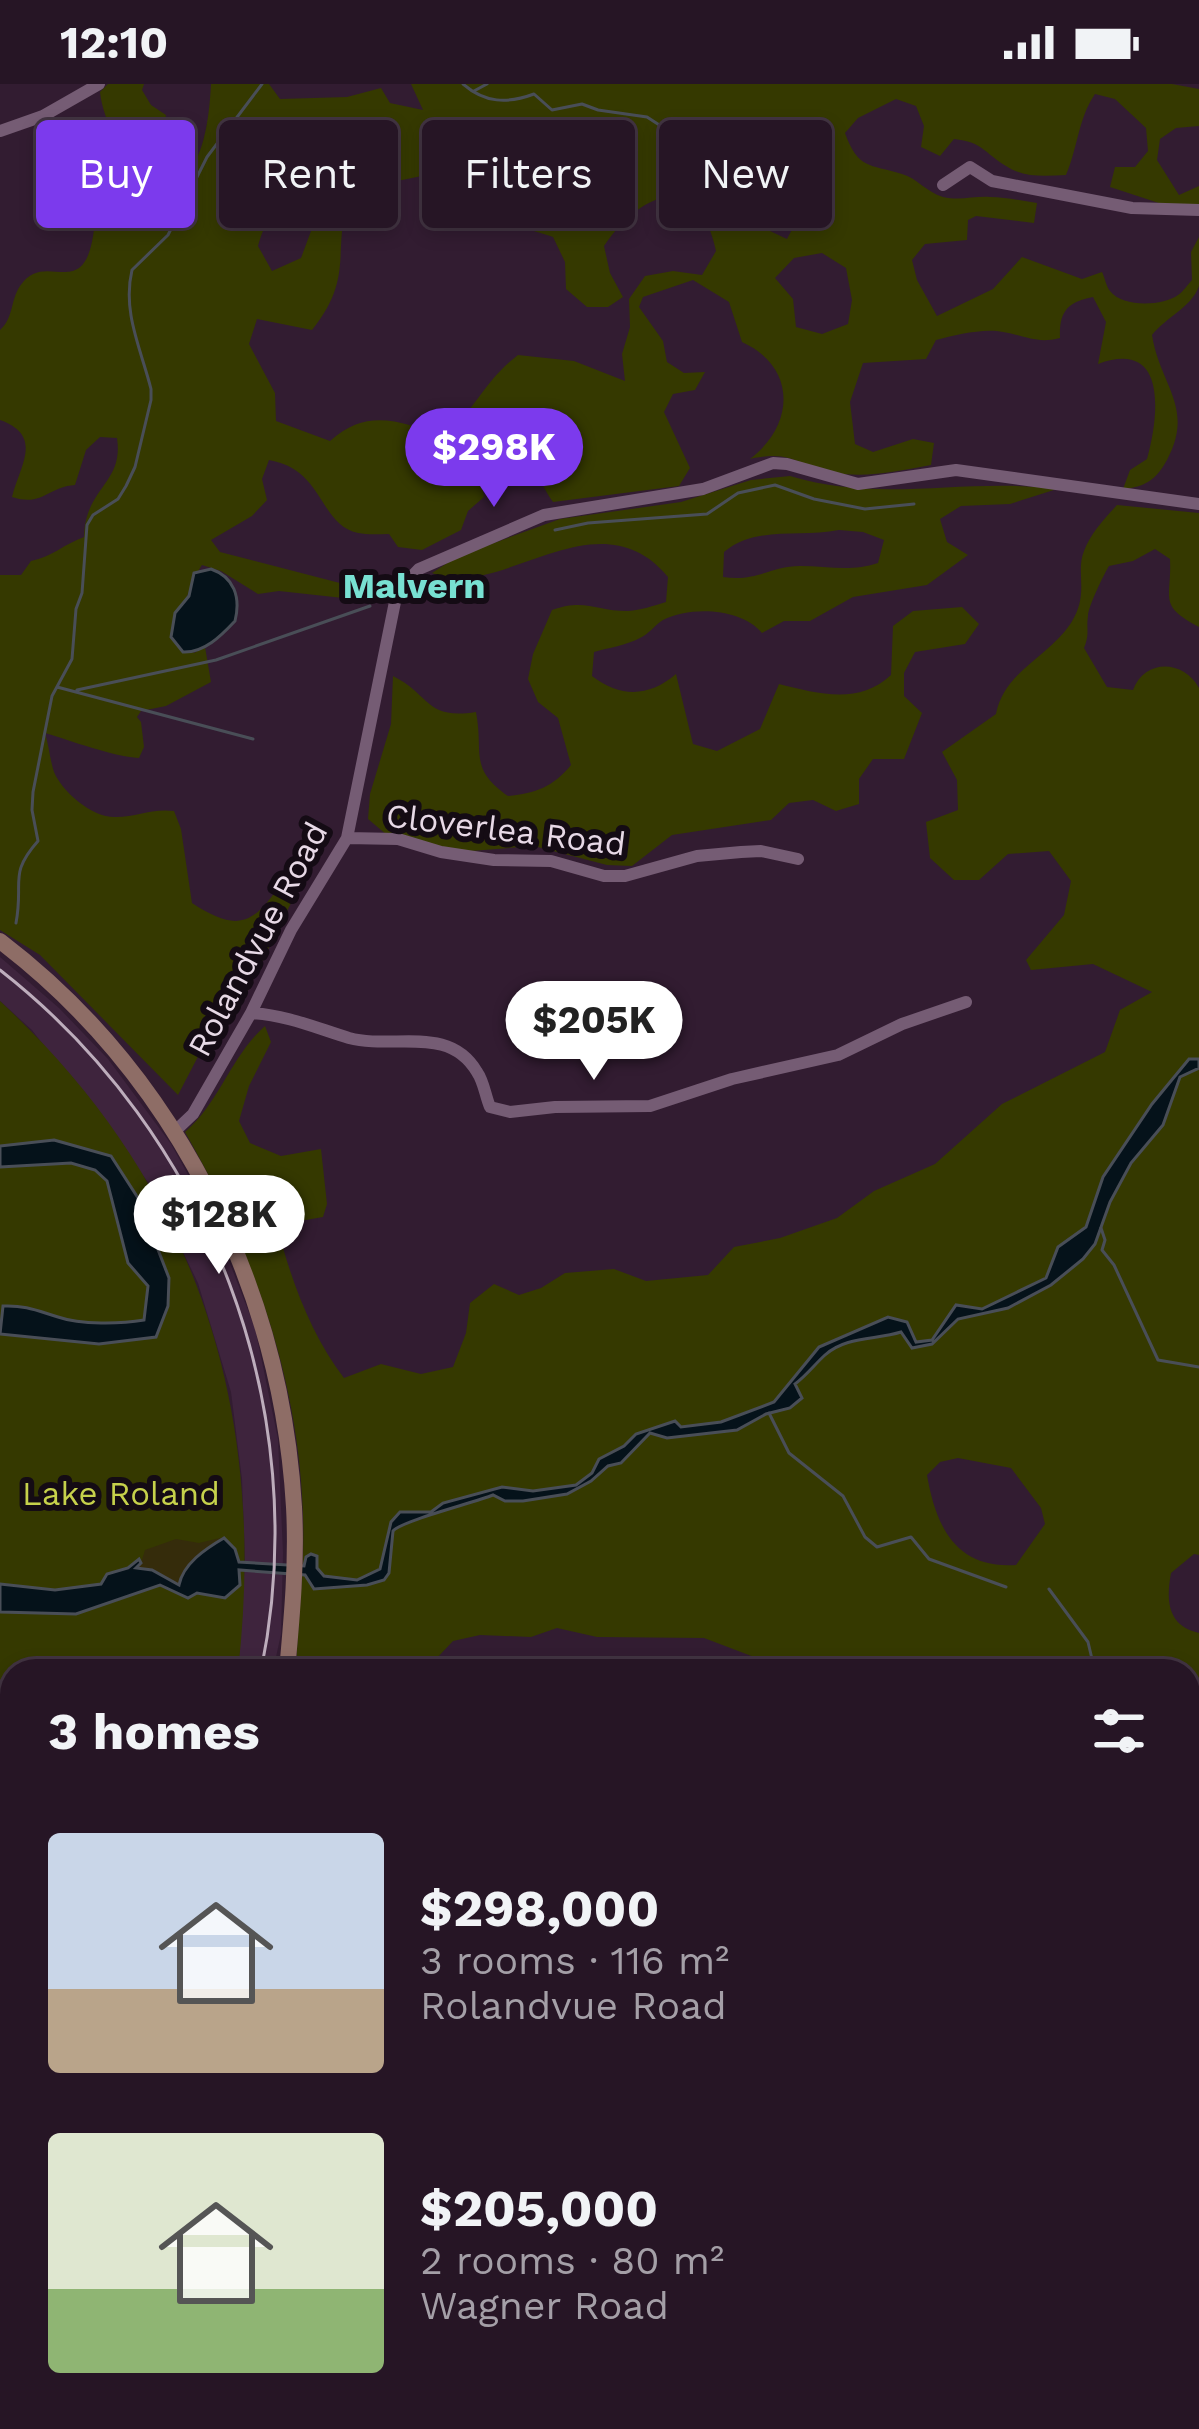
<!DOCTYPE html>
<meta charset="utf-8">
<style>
body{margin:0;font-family:"Work Sans",sans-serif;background:#322232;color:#f1f3f6;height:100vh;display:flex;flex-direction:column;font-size:45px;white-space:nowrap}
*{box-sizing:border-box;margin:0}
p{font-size:39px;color:#a49fa7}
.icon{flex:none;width:66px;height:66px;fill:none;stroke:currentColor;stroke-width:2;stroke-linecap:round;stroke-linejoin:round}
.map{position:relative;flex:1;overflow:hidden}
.drawer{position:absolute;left:0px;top:1575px;width:1200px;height:771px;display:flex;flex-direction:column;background:#261525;border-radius:36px 36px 0 0;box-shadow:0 6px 18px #0003,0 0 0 3px #423442}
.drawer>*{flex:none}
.banner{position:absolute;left:36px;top:36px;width:1128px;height:108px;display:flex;gap:24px}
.price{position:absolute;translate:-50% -102px;padding:0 27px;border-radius:42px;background:#fff;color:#222;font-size:39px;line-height:78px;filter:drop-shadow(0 3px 6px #0008)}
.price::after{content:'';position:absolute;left:50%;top:72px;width:36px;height:27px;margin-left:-18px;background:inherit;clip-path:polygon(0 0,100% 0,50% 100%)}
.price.active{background:#7c3aed;color:#fff}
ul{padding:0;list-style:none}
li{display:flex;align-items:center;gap:36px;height:300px;padding:0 48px}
li span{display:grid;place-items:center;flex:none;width:336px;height:240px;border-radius:12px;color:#555}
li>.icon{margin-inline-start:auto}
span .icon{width:144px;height:144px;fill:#fffc;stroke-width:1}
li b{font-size:51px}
h2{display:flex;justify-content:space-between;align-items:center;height:144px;padding:0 48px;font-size:51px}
.pill{padding:0 42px;border-radius:12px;background:#261525;box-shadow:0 6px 18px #0003,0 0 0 3px #423442;font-size:42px;line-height:108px}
.pill.active{background:#7c3aed;color:#fff}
.status{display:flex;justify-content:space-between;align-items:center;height:84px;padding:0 60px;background:#261525;direction:ltr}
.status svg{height:33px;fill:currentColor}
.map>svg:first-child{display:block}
.built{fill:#3e243d}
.green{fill:#353900;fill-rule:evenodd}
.sand{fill:#352c0b}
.water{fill:#05121a;stroke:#494e57;stroke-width:3}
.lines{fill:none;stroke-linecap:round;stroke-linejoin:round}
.stream{stroke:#494e57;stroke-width:3}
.street{stroke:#755c74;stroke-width:12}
.secondary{stroke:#8e6d66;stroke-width:16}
.tram{stroke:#bdadbc;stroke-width:3}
.labels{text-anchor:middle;stroke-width:12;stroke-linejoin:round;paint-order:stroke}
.street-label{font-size:33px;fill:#e7d9e6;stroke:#140b14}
.park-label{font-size:33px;fill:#c6d14b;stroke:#140b14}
.neighbourhood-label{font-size:36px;font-weight:bold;fill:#78e0d2;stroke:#140b14}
</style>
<div class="status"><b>12:10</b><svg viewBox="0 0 49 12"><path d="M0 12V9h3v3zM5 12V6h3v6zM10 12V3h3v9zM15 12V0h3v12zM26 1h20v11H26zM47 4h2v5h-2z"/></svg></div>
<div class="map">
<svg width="1199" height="2345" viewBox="0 0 1199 2345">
<rect width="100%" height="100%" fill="#321c31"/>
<!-- built -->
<path class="built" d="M0 873 59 924 108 975 171 1060 213 1136 255 1244 278 1355 283 1469 281 1550 273 1587H238L245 1476 242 1395 231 1308 198 1199 151 1102 32 946 0 917Z"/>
<!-- green -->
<path class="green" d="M108 0H144L142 6 151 21 166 31C163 56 149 75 150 99 202 112 209 38 211 0H269L280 15 347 13 381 4 390 19 423 26 411 0H1172L1199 5V42L1176 44 1160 55 1157 76 1179 111 1199 102V122L1171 123 1110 103 1115 83H1135L1148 67 1146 44 1115 15 1095 10C1078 35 1078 63 1066 91 1045 92 1024 94 1006 82 983 68 983 58 954 55L940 72 921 63 924 42 916 22 896 15 858 34 845 49C858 85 869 80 902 90 917 94 926 108 943 113 960 117 973 112 990 113 1006 113 1022 117 1037 119L1034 139 976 132 968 136 967 156 925 160 912 176 917 196 937 232 993 205 1022 173 1082 195 1102 188C1105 194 1106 202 1110 207 1123 224 1163 222 1178 211 1184 207 1187 201 1192 196L1191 168 1199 153C1199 167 1199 189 1199 202 1192 223 1165 234 1152 251 1160 302 1195 323 1167 376 1156 396 1145 403 1123 405L1130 386 1147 375C1159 332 1168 254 1098 280L1106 238 1093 213C1067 218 1059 228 1060 254 1037 260 1026 252 1003 248 984 244 956 251 936 256L926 275 863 279 850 318 855 360 873 368 913 355 934 359 931 381C898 387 869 394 834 389 796 383 795 365 750 375 795 341 797 283 742 258L729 218 693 196 643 213 639 223 663 257 667 278 684 289 705 288 695 306 673 310 664 328 690 384 679 402 553 418C536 394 532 367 510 347L472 362 464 379 480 392 484 413 468 427 461 446 422 466 398 463 389 450C379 450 368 451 358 449 318 440 325 386 269 376L262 395 267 416 252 432 211 456 220 468 363 505 343 514 279 507 258 510 221 487 202 481C191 497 190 515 175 529L194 569 205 563 211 598 166 622 141 627 137 633 141 638 144 663 139 674C111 672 72 657 45 649 49 662 50 676 54 688 63 709 93 734 116 733 137 733 152 724 174 727L181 745 192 819C235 847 252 843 280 801L295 811 247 908 228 937 203 963 178 1011 40 871 0 846V491H21L31 477C52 473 64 460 84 453 85 403 124 400 117 354L100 353 86 366 75 401C47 403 43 423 12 413 20 381 44 352 0 336V246C14 233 10 217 20 202 48 159 93 236 96 116L124 94C124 62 103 39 100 8ZM748 79 801 92 800 130 787 155 736 131 719 109 721 81ZM461 84 476 107 478 124C502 142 526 143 553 153L565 178 566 205 587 223H608L623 213 610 189 604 162C641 107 699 85 716 167L702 191 673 187 645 192 629 215 630 243 622 270 625 297 574 277 518 271C484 297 475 326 445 352 400 338 368 323 330 357L276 337 275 309 249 260 257 235 312 246C358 189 328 163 353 106ZM304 119 311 147 301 174 272 187 258 162C266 134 274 124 304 119ZM822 169 846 184 852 216 848 240 822 250 796 243 793 215 775 194 794 174Z
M790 392C882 420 964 393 1057 405L1010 420 961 422 940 435 947 458 968 471 927 501 853 513 810 537H784L762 549C741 524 691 522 663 536 655 541 649 550 640 554 627 561 608 564 594 568L592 592C621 614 649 613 676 590L693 660 717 667 760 645 779 600C819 610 859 621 891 591L893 542 913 527 962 523 979 540 965 560 915 568 904 589V612L922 629 904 675H873L859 695V720L836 727 813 716 789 719 771 736 672 751 632 782 607 781 534 762 458 768 387 751 368 735 370 710 391 640 393 592C431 611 425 636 476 628 484 669 468 684 508 712 536 709 553 703 571 681L558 634 538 618 528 595 533 570 552 526C585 514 596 527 628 527 641 526 653 522 666 518L668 493C597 408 501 518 432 489L458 472 560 435 681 418 751 396ZM839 446 863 448 884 456 878 479C851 488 828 482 800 482 771 482 757 498 723 493L724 468C757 441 799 454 839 446Z
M1117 421 1199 429V543C1157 521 1172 515 1170 475L1155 465 1133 477 1109 482C1104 490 1088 523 1088 532 1086 546 1090 549 1084 564L1107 603 1133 606C1145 574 1184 576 1199 604V1471L1194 1470 1171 1489C1166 1516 1167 1542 1199 1549V1731L1188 1735V1587H791L704 1554 597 1553 557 1544 531 1553 480 1551 453 1557 436 1575 435 1587H296C298 1535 305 1483 303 1431 299 1294 252 1165 185 1048 220 1018 231 972 265 942L271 958 249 1002 239 1037 250 1059 281 1072 321 1065 327 1120 323 1133 277 1141C290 1194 311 1251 344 1294L381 1280 421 1290 453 1283 466 1249 470 1219 494 1200 519 1211 541 1204 565 1189 614 1185 646 1197 708 1191 734 1163 780 1154 837 1134 874 1107 935 1080 1002 1020 1105 968 1120 926 1152 908 1093 880 1031 886 1026 876 1064 831 1071 797 1049 767 1008 770 979 796H954L930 774 926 738 958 726 957 696 942 668 996 630C1004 587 1048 574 1071 539 1090 509 1075 489 1084 467 1090 450 1105 434 1117 421ZM958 1374 1011 1384 1041 1424 1045 1440 1016 1481C956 1485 936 1443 927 1391L940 1378Z
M0 917C196 1098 268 1324 238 1587H12V2334H151L152 2345H0Z"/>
<!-- sand -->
<path class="sand" d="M224 1453 185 1485 179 1501 152 1486 133 1484 141 1479 145 1466 176 1455 199 1459Z"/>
<!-- water -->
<path class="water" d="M211 485C234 493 241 513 235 537 221 552 204 569 183 568L171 553 175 529 189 512 194 489Z
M1189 975H1199V984L1180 993 1163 1041 1131 1079 1110 1118 1095 1160 1083 1175 1051 1201 1008 1224 958 1235 932 1260 912 1264 901 1248C876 1256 846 1252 825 1271 814 1281 807 1291 795 1300L802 1314 790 1324 766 1330 737 1346 667 1354 650 1349 621 1379 608 1382 591 1397 567 1410 523 1417H505L493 1411C473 1419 401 1437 393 1447L389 1489 384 1496 367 1501 314 1505 305 1491 239 1486 240 1501 225 1514 197 1509 188 1514 160 1501 76 1530 0 1528V1500L55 1506 101 1500 107 1490 128 1484 139 1475 141 1479 136 1484 152 1486 179 1501C183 1480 205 1465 224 1454L235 1465 239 1478 304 1482 306 1473 311 1470 317 1472V1484L324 1492 357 1496 380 1485 391 1438 400 1428H431L443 1419 502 1403 533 1407 576 1401 592 1389 599 1375 624 1362 636 1350 675 1337 681 1343 721 1338 774 1318 819 1263 888 1233 907 1238 916 1258 932 1256 956 1221 982 1225 1046 1194 1058 1163 1086 1143 1103 1093 1152 1020Z
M54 1056 111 1072 138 1114 169 1194 168 1222 156 1253 99 1260 0 1250 3 1222C26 1221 38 1227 58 1233 81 1241 121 1240 144 1236L148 1202 128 1179 107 1097 95 1086 71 1079 0 1083V1062Z
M0 2148 12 2153V2334H98L106 2345H0Z"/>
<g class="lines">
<!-- stream -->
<path class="stream" d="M463 0C485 19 507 20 534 10L552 26 582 20 598 26 647 33 667 46 713 56 725 65 747 66
M474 7 487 0
M555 446 588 439 707 430 738 409 775 401 814 415 865 425 914 420
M57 603 253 655
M77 606 216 576 370 522
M16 839C24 797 8 791 38 757L32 726 33 708 52 612 72 575 76 525 82 509 87 441 93 431 118 415 126 402 135 383 151 316V305C141 265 122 228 132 186L168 151 207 73 262 0
M1101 1144 1105 1156 1102 1166 1114 1181 1158 1276 1199 1283
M769 1329 789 1369 843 1412 865 1453 877 1463 911 1453 929 1475 1006 1503
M1049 1505 1088 1558 1092 1575 1104 1587
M1188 1625 1199 1630"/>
<!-- street -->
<path class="street" d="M0 47 43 32 99 0
M943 101 970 83 992 97 1132 124 1199 126
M347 754 398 755 441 768 494 776 551 777 604 792H625L697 772 741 768 761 767 798 775
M251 929C287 931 316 944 349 954 393 966 449 940 477 988 484 998 485 1011 490 1023L510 1028 555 1023 650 1022 732 995 838 971 902 940 966 918
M174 1048 193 1030 251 929 291 846 347 754 397 508 419 485 544 431 703 405 773 379 787 380 858 400 956 386 1199 420
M585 2334 587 2345
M370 2345 410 2334"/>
<!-- secondary -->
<path class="secondary" d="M0 857C176 991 281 1203 294 1423 297 1478 292 1532 287 1587
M1188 2071 1199 2072"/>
<!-- tram -->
<path class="tram" d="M0 886C210 1050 315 1325 261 1587
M167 2334V2345"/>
</g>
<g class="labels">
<!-- street labels -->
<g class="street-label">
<text transform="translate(506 745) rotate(7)" y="12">Cloverlea Road</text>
<text transform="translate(257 855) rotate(-62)" y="12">Rolandvue Road</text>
</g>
<!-- park labels -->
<g class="park-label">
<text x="121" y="1421">Lake Roland</text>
</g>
<!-- neighbourhood labels -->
<g class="neighbourhood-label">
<text x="414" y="514">Malvern</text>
</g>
</g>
</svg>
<b class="price active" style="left:494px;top:426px">$298K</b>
<b class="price" style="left:594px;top:999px">$205K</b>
<b class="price" style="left:219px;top:1193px">$128K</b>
<div class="banner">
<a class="pill active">Buy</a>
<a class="pill">Rent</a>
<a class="pill">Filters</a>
<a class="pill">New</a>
</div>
<section class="drawer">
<h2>3 homes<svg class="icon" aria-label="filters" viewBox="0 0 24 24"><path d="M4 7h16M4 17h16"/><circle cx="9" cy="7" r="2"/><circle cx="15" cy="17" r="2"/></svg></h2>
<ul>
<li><span style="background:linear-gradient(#c9d6e8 65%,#b9a48a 0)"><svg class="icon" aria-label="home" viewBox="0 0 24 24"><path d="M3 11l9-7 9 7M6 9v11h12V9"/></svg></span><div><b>$298,000</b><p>3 rooms · 116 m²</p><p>Rolandvue Road</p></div></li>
<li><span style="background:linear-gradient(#dfe7d0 65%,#8fb573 0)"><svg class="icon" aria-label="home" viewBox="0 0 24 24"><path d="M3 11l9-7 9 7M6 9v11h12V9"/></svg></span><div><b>$205,000</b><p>2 rooms · 80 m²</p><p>Wagner Road</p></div></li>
</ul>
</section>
</div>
